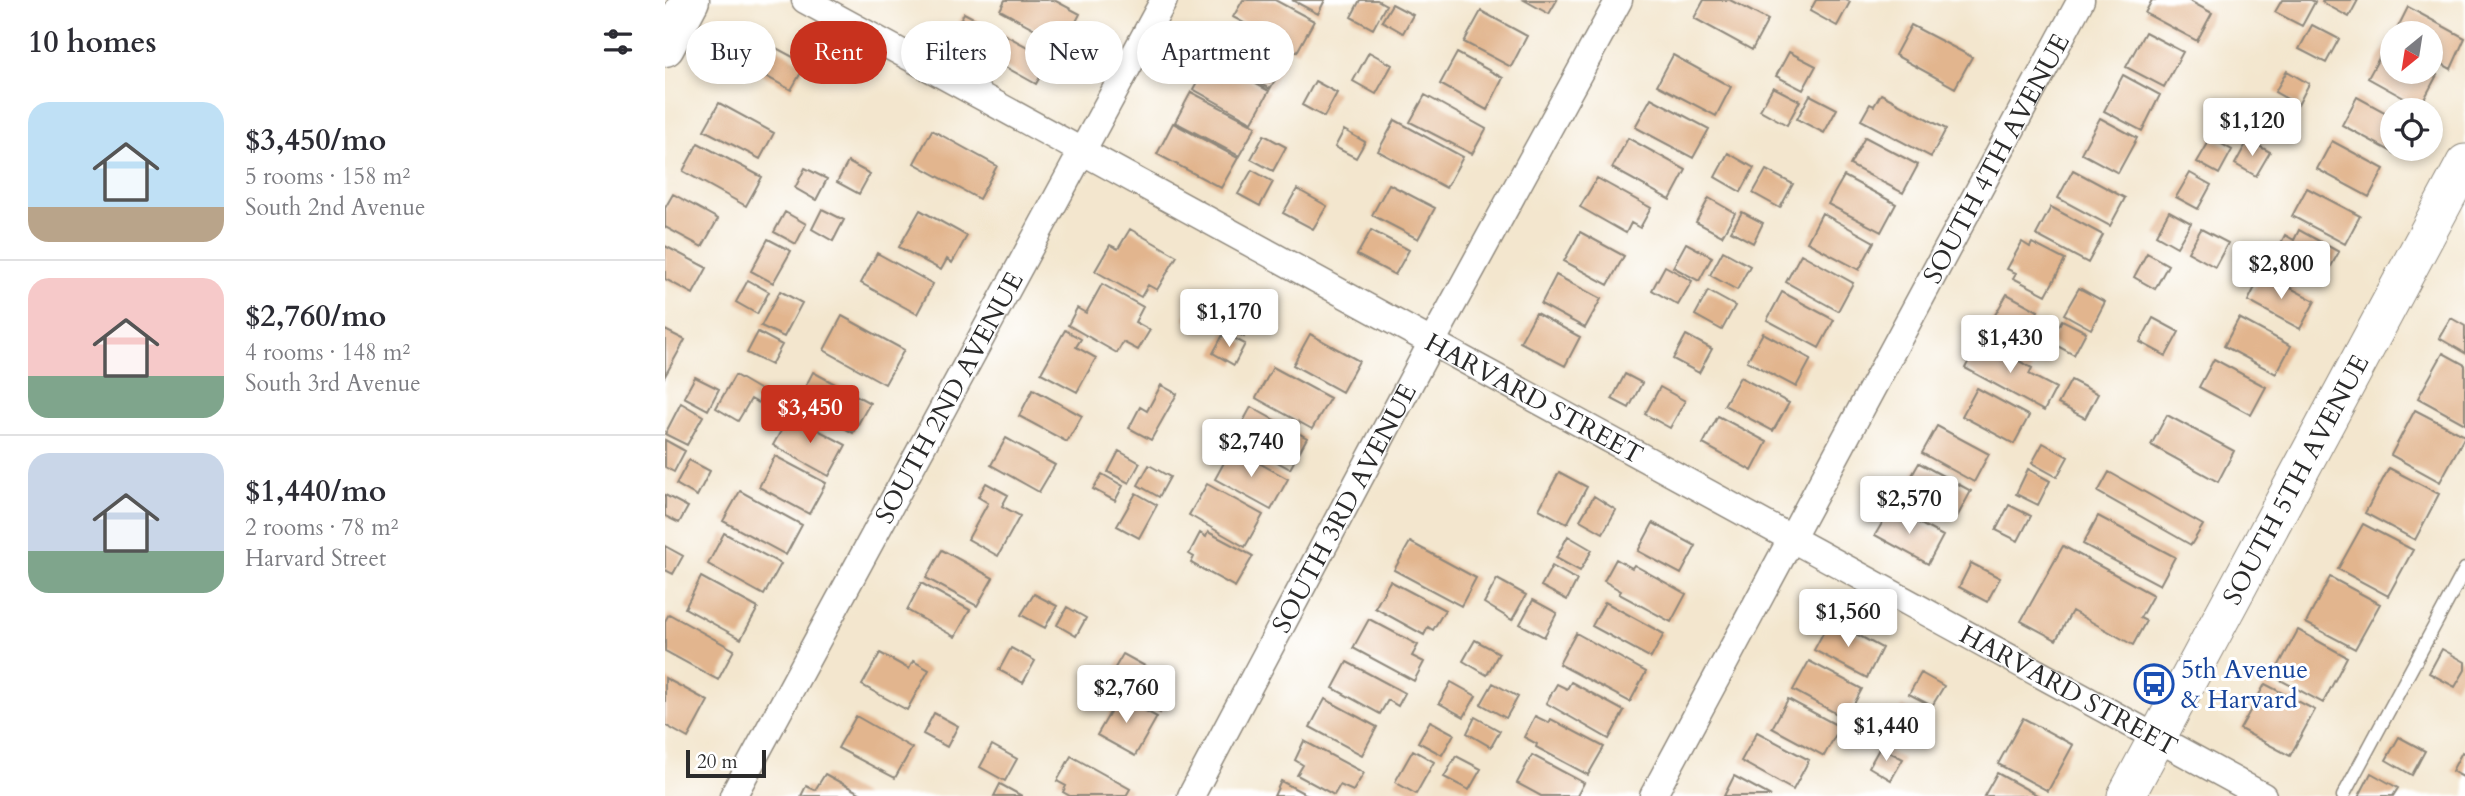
<!DOCTYPE html>
<meta charset="utf-8">
<style>
body{margin:0;font-family:Cardo,serif;background:#f7f7f7;color:#2b2b33;height:100vh;display:flex;flex-direction:column;font-size:26px;white-space:nowrap}
*{box-sizing:border-box;margin:0}
p{font-size:23px;color:#7c7c81}
.icon{flex:none;width:38px;height:38px;fill:none;stroke:currentColor;stroke-width:2;stroke-linecap:round;stroke-linejoin:round}
.map{position:relative;flex:1;overflow:hidden}
.panel{display:flex;flex-direction:column;background:#fff;width:665px}
.panel>*{flex:none}
.guide{position:absolute;left:21px;top:21px;width:665px;height:63px;display:flex;gap:14px}
.needle{width:46px;rotate:210deg}
.tools{position:absolute;left:1715px;top:21px;display:grid;gap:14px}
.tools a{display:grid;place-items:center;width:63px;height:63px;border-radius:50%;background:#fff;box-shadow:0 4px 10px #0003;font-size:35px}
.scale{position:absolute;left:21px;bottom:18px;width:80px;box-sizing:border-box;padding-left:7px;border:4px solid #2b2b2b;border-top:0;font-size:19px;line-height:24px;white-space:nowrap;color:#2b2b2b;-webkit-text-stroke:5px #fff;paint-order:stroke}
.price{position:absolute;translate:-50% -60px;padding:0 16px;border-radius:7px;background:#fff;color:#222;font-size:23px;line-height:46px;filter:drop-shadow(0 2px 4px #0008)}
.price::after{content:'';position:absolute;left:50%;top:42px;width:21px;height:16px;margin-left:-10px;background:inherit;clip-path:polygon(0 0,100% 0,50% 100%)}
.price.current{background:#c8321e;color:#fff}
ul{padding:0;list-style:none}
li{display:flex;align-items:center;gap:21px;height:175px;padding:0 28px}
li+li{border-top:2px solid #e1e1e2}
li span{display:grid;place-items:center;flex:none;width:196px;height:140px;border-radius:21px;color:#555}
li>.icon{margin-inline-start:auto}
span .icon{width:84px;height:84px;fill:#fffc;stroke-width:1}
li b{font-size:30px}
h2{display:flex;justify-content:space-between;align-items:center;height:84px;padding:0 28px;font-size:30px}
.chip{padding:0 24px;border-radius:32px;background:#fff;box-shadow:0 4px 10px #0003;font-size:24px;line-height:63px}
.chip.current{background:#c8321e;color:#fff}
main{display:flex;flex:1;min-height:0}
.map>svg:first-child{display:block}
.building{fill:#e2b58e}
.lines{fill:none;stroke-linecap:round;stroke-linejoin:round}
.lane-casing{stroke:#8f887c;stroke-width:15}
.street-casing{stroke:#8f887c;stroke-width:29}
.secondary-casing{stroke:#8f887c;stroke-width:39}
.primary-casing{stroke:#8f887c;stroke-width:41}
.lane{stroke:#fff;stroke-width:12}
.street{stroke:#fff;stroke-width:26}
.secondary{stroke:#fff;stroke-width:37}
.primary{stroke:#fff;stroke-width:38}
.labels{text-anchor:middle;stroke-width:6;stroke-linejoin:round;paint-order:stroke}
.street-label{font-size:26px;fill:#2b2b2b;stroke:#fff}
.transit-label{font-size:26px;fill:#164399;stroke:#fff;text-anchor:start}
</style>
<main>
<section class="panel">
<h2>10 homes<svg class="icon" aria-label="filters" viewBox="0 0 24 24"><path d="M4 7h16M4 17h16"/><circle cx="9" cy="7" r="2"/><circle cx="15" cy="17" r="2"/></svg></h2>
<ul>
<li><span style="background:linear-gradient(#bfe0f5 75%,#b9a48a 0)"><svg class="icon" aria-label="home" viewBox="0 0 24 24"><path d="M3 11l9-7 9 7M6 9v11h12V9"/></svg></span><div><b>$3,450/mo</b><p>5 rooms · 158 m²</p><p>South 2nd Avenue</p></div></li>
<li><span style="background:linear-gradient(#f6c9c9 70%,#7fa58c 0)"><svg class="icon" aria-label="home" viewBox="0 0 24 24"><path d="M3 11l9-7 9 7M6 9v11h12V9"/></svg></span><div><b>$2,760/mo</b><p>4 rooms · 148 m²</p><p>South 3rd Avenue</p></div></li>
<li><span style="background:linear-gradient(#c9d6e8 70%,#7fa58c 0)"><svg class="icon" aria-label="home" viewBox="0 0 24 24"><path d="M3 11l9-7 9 7M6 9v11h12V9"/></svg></span><div><b>$1,440/mo</b><p>2 rooms · 78 m²</p><p>Harvard Street</p></div></li>
</ul>
</section>
<div class="map">
<svg width="1800" height="796" viewBox="0 0 1800 796">
<rect width="100%" height="100%" fill="#fff"/>
<filter id="ink" filterUnits="userSpaceOnUse"><feTurbulence type="fractalNoise" baseFrequency=".0143" numOctaves="2"/><feDisplacementMap in="SourceGraphic" scale="14" xChannelSelector="R" yChannelSelector="G"/><feConvolveMatrix kernelMatrix="1 2 1 2 8 2 1 2 1" color-interpolation-filters="sRGB"/></filter>
<filter id="wash" filterUnits="userSpaceOnUse"><feTurbulence type="fractalNoise" baseFrequency=".00686" numOctaves="4" result="noise"/><feDisplacementMap in="SourceGraphic" scale="28" xChannelSelector="R" yChannelSelector="G"/><feGaussianBlur stdDeviation="1.57" result="paint"/><feColorMatrix in="noise" values="0 0 0 0 0 0 0 0 0 0 0 0 0 0 0 0 0 1.4 0 .05"/><feComposite in="paint" operator="in"/></filter>
<g filter="url(#wash)">
<rect width="100%" height="100%" fill="#f3e6ce"/>
<g id="blocks">
<!-- building -->
<path class="building" d="M340 0H389L415 14 399 45 335 10Z
M578 0H610L649 21 632 52 568 17Z
M627 0H660L653 14Z
M695 0H712L721 5 708 29 686 17Z
M859 0H892L884 14Z
M1039 0H1065L1103 20 1087 50 1029 18Z
M1151 0H1181L1185 2 1172 26 1145 11Z
M1487 0H1523L1547 13 1532 41 1480 13Z
M1617 0H1646L1650 2 1637 26 1610 12Z
M1658 0H1693L1684 17 1657 2Z
M727 4 748 15 738 33 717 21Z
M1743 7 1800 38 1786 69 1766 58V33H1739L1732 29Z
M816 11 862 36 846 67 799 42Z
M299 13 385 59 371 84 317 54 322 44 309 37 305 45 287 35Z
M1246 25 1307 57 1290 88 1230 55Z
M1647 25 1674 39 1661 63 1634 49Z
M562 26 622 58 605 89 545 57Z
M1480 32 1518 52 1499 87 1461 67Z
M85 34 141 64 126 90 71 60Z
M1720 47 1727 51V72H1766L1772 75 1755 107 1703 78Z
M704 52 727 65 711 94 688 81Z
M1124 52 1151 66 1138 90 1111 76Z
M792 53 838 78 822 110 775 84Z
M1008 55 1066 87 1051 116 992 85Z
M545 59 604 91 587 122 528 89Z
M1622 71 1644 84 1633 105 1610 92Z
M1458 75 1495 95 1477 131 1439 111Z
M650 81 672 93 659 117 637 105Z
M1108 87 1135 101 1122 125 1095 110Z
M526 92 591 126 574 156 510 122Z
M1216 94 1281 129 1266 157 1196 120 1205 104 1209 106Z
M760 95 821 129 807 154 745 122Z
M1145 95 1172 109 1159 133 1132 119Z
M1692 97 1727 116 1729 153 1677 125Z
M986 98 1044 129 1028 158 970 127Z
M54 103 109 133 95 159 39 130Z
M1435 118 1472 138 1453 173 1416 153Z
M730 120 798 157 781 188 713 151Z
M508 123 573 158 556 188 492 154Z
M267 130 332 166 314 199 249 163Z
M679 130 700 142 691 158 670 147Z
M599 135 621 147 608 171 586 159Z
M1200 137 1253 165 1238 193 1185 165Z
M963 138 1021 170 1005 200 947 168Z
M1546 138 1567 150 1554 174 1532 162Z
M1583 140 1605 152 1591 176 1570 164Z
M1667 141 1719 169 1704 197 1652 169Z
M33 143 97 177 81 206 18 171Z
M1063 153 1089 168 1076 192 1050 177Z
M183 162 205 174 194 194 172 182Z
M140 168 162 179 151 200 130 188Z
M587 170 608 182 595 206 573 194Z
M1101 170 1128 184 1115 208 1088 193Z
M1408 170 1460 198 1445 226 1393 198Z
M1525 173 1546 185 1533 209 1511 197Z
M1179 176 1231 204 1216 232 1163 204Z
M932 178 986 208 975 228 966 223 961 233 915 207Z
M724 184 770 208 753 239 707 215Z
M1642 188 1695 216 1680 244 1627 216Z
M632 189 662 206 648 229 618 213Z
M8 194 53 219 37 247 0 227V208Z
M1044 198 1070 213 1057 236 1031 222Z
M1386 207 1438 235 1423 263 1371 235Z
M157 209 179 220 168 241 147 229Z
M255 210 302 236 287 263 282 259 276 270 234 247Z
M1504 211 1526 223 1512 247 1491 235Z
M120 212 141 224 131 244 109 232Z
M1077 212 1098 223 1088 243 1066 231Z
M1157 213 1209 242 1194 270 1142 242Z
M465 229 512 256 492 290 483 285 476 297 430 271 445 245 453 249Z
M1536 229 1563 243 1550 267 1523 252Z
M706 230 744 250 730 275 692 255Z
M1634 230 1674 252 1660 277 1654 274 1649 282 1628 271 1633 263 1612 251 1620 235 1629 240Z
M915 232 959 256 943 285 899 261Z
M103 239 126 251 108 283 86 271Z
M1357 242 1365 247 1367 243 1400 260 1381 295 1348 278 1351 273 1342 269Z
M1021 243 1047 257 1034 281 1008 267Z
M0 246 42 268 28 294 0 279Z
M1058 251 1085 266 1072 290 1045 275Z
M212 253 268 284 252 314 196 283Z
M1482 253 1503 265 1490 289 1469 277Z
M1136 254 1188 283 1173 311 1121 282Z
M1000 266 1027 281 1013 305 987 290Z
M1597 273 1650 301 1635 329 1583 301Z
M891 275 936 299 920 328 876 304Z
M83 280 104 292 92 314 71 302Z
M437 284 478 307 470 322 485 330 473 350 458 342 452 353 403 325 412 308 421 313Z
M1414 288 1440 302 1426 329 1399 314Z
M115 291 137 303 119 337 96 326Z
M1043 291 1070 306 1057 330 1030 315Z
M1117 292 1169 320 1154 348 1102 320Z
M1342 294 1373 311 1363 330 1379 338 1371 353 1323 327Z
M530 298 552 310 541 330 519 318Z
M570 302 591 314 579 337 557 325Z
M871 313 915 337 900 366 855 342Z
M177 316 239 350 220 384 159 350Z
M1488 318 1514 332 1501 356 1475 342Z
M1574 318 1626 346 1611 374 1559 346Z
M1786 318 1800 326V353L1774 338Z
M1397 320 1421 332 1409 355 1385 342Z
M0 330 20 340 0 376Z
M400 330 416 339 411 347 431 358 412 392 376 373Z
M93 332 117 345 106 365 82 353Z
M559 333 580 344 569 365 548 353Z
M1098 333 1146 359 1131 387 1082 361Z
M645 334 694 361 677 392 628 365Z
M1021 335 1047 349 1034 373 1008 359Z
M1315 340 1367 368 1364 374 1391 388 1379 411 1300 368Z
M1778 353 1800 365V424L1753 398Z
M1549 359 1601 387 1586 415 1534 387Z
M608 367 665 398 647 429 591 398Z
M148 372 205 403 188 433 132 403Z
M960 374 977 383 964 408 947 399Z
M70 375 99 392 93 403 86 399 73 421 51 408Z
M30 377 54 389 43 410 19 397Z
M1075 377 1124 403 1108 431 1059 405Z
M1406 380 1433 394 1420 418 1393 404Z
M496 385 512 394 486 440 464 428 475 407 482 411Z
M995 387 1020 401 1005 428 980 414Z
M1312 388 1364 416 1349 444 1297 416Z
M368 389 417 416 402 442 354 416Z
M16 403 38 416 22 445 0 434Z
M586 407 642 438 625 469 569 438Z
M1750 410 1800 436 1775 482 1726 455Z
M125 415 181 445 164 476 108 445Z
M1502 415 1569 451 1553 482 1486 445Z
M1053 416 1102 442 1087 471 1038 444Z
M1272 426 1324 454 1309 482 1257 453Z
M341 438 390 465 374 492 326 465Z
M0 440 20 451 9 472 0 467Z
M1378 443 1403 457 1392 477 1367 463Z
M567 448 623 479 606 510 550 479Z
M454 451 475 463 464 483 443 472Z
M110 456 161 483 144 514 94 487Z
M24 460 45 471 32 496 11 484Z
M1254 463 1306 491 1291 519 1238 491Z
M484 465 505 477 494 497 473 485Z
M1724 468 1774 494 1750 540 1700 513Z
M1363 469 1385 481 1373 505 1351 494Z
M894 472 922 487 902 524 874 509Z
M1444 472 1538 525 1526 545 1433 492Z
M437 474 458 486 450 501 428 489Z
M321 483 343 495 337 506 355 516 333 556 303 539 323 503 313 497Z
M542 484 598 515 580 547 524 515Z
M75 491 137 525 121 555 58 521Z
M471 493 492 505 474 538 452 526Z
M0 495 23 507 14 523 0 516Z
M929 496 951 510 938 533 915 520Z
M1344 505 1366 516 1353 541 1331 530Z
M1226 508 1278 536 1263 564 1210 535Z
M1433 516 1510 557 1495 585 1418 544Z
M988 523 1031 546 1016 574 973 551Z
M1698 524 1748 550 1723 596 1673 569Z
M543 532 588 556 570 587 526 563 529 557 524 554 535 533 541 537Z
M59 533 116 564 99 595 43 564Z
M903 536 927 550 915 571 891 558Z
M745 542 811 578 796 606 729 570Z
M0 546 18 556 8 574 0 570Z
M1398 546 1488 595 1475 618 1481 621 1468 645 1407 611 1391 640 1356 621Z
M277 550 328 578 312 606 261 578Z
M951 559 967 568 969 565 1021 594 1006 622 954 594 956 591 939 581Z
M1306 563 1335 578 1322 602 1294 587Z
M887 566 912 580 902 600 876 586Z
M36 577 93 608 76 639 20 608Z
M1665 577 1715 604 1690 649 1641 623Z
M832 579 861 595 847 620 819 603Z
M725 581 780 610 768 630 763 627 759 635 710 608Z
M256 583 305 610 290 637 242 610Z
M369 594 392 606 380 628 356 615Z
M868 600 892 613 879 637 855 624Z
M940 602 999 634 986 658 927 626Z
M402 607 421 618 411 636 392 625Z
M4 614 69 650 53 680 0 651V621Z
M704 619 753 645 747 656 759 662 749 681 688 648Z
M1165 620 1217 648 1202 678 1149 650Z
M1633 630 1682 657 1658 703 1608 676Z
M911 633 981 672 965 702 894 664Z
M810 640 834 653 822 675 798 661Z
M346 648 370 661 358 683 334 670Z
M1777 649 1800 662V670L1790 687 1764 673Z
M215 653 244 669 248 661 264 670 242 710 197 685Z
M458 654 511 683 495 713 441 683Z
M1144 661 1197 689 1181 719 1128 690Z
M682 662 740 693 733 706 723 700 715 714 668 688Z
M1256 673 1279 686 1267 706 1244 694Z
M0 678 43 701 23 738 0 725Z
M786 682 811 696 799 717 774 703Z
M906 682 959 711 944 739 881 703 892 684 902 689Z
M828 683 853 697 841 718 816 704Z
M1600 684 1650 710 1625 756 1575 729Z
M449 694 492 717 470 756 432 735 446 711 441 708Z
M660 699 712 727 697 755 645 727Z
M1123 699 1175 727 1159 756 1107 728Z
M1238 706 1260 718 1249 739 1226 726Z
M269 713 293 726 282 747 258 734Z
M191 716 247 748 230 778 173 748Z
M870 716 884 723 886 719 939 747 923 775 871 747 872 744 859 737Z
M810 717 835 731 826 747 802 733Z
M1358 718 1408 745 1383 791 1333 764Z
M765 721 789 734 777 755 753 742Z
M1092 732 1144 760 1128 790 1076 761Z
M1734 737 1760 751 1747 775 1721 760Z
M639 741 699 773 688 791 675 785 669 795 632 775 638 765 630 760Z
M327 745 352 759 340 781 315 767Z
M1215 747 1238 759 1226 780 1204 767Z
M748 750 769 762 751 794 730 782Z
M1797 752 1800 754V778L1787 771Z
M867 755 919 783 912 796H876L852 783Z
M406 756 465 789 461 796H405L398 792 401 786 392 781Z
M791 756 816 769 804 790 779 777Z
M1332 773 1374 796H1319Z
M1706 773 1733 788 1728 796H1694Z
M160 774 200 796H136L141 786 150 790Z
M1069 776 1106 796H1059Z
M616 781 644 796H609Z
M335 784 357 796H329Z"/>
</g>
</g>
<g filter="url(#ink)">
<use href="#blocks" fill-opacity="0" stroke="#8f887c" stroke-width="2"/>
<g class="lines">
<!-- lane casing -->
<g class="lane-casing">
<path id="lane" d="M1678 796 1800 569"/>
</g>
<!-- street casing -->
<g class="street-casing">
<g id="street">
<path id="s1" d="M140 0 1598 796"/>
<path id="s2" d="M68 796 499 0"/>
<path id="s3" d="M526 796 767 342 954 0"/>
<path id="s4" d="M988 796 1416 0"/>
</g>
</g>
<!-- secondary casing -->
<g class="secondary-casing">
<g id="secondary">
<path id="s5" d="M1461 796 1800 163"/>
</g>
</g>
<!-- primary casing -->
<g class="primary-casing">
<path id="primary" d="M0 47 25 0"/>
</g>
<!-- lane -->
<use href="#lane" class="lane"/>
<!-- street -->
<use href="#street" class="street"/>
<!-- secondary -->
<use href="#secondary" class="secondary"/>
<!-- primary -->
<use href="#primary" class="primary"/>
</g>
</g>
<!-- icons -->
<defs>
<g id="bus-ring" transform="scale(2.0125)"><circle r="9.5" fill="#fff" stroke="#1a4fb4" stroke-width="1.5"/><path d="M-5-6H5V4H4V6H2V4H-2V6H-4V4H-5ZM-3.5-4V0h7V-4ZM-3.5 1.2v1.5H-2V1.2ZM2 1.2v1.5H3.5V1.2Z" fill="#1a4fb4"/></g>
</defs>
<g fill-rule="evenodd">
<use href="#bus-ring" x="1489" y="684"/>
</g>
<g class="labels">
<!-- street labels -->
<g class="street-label">
<text dy="9" stroke="none"><textPath href="#s4" startOffset="724">SOUTH 4TH AVENUE</textPath></text>
<text dy="9" stroke="none"><textPath href="#s2" startOffset="453">SOUTH 2ND AVENUE</textPath></text>
<text dy="9" stroke="none"><textPath href="#s1" startOffset="831">HARVARD STREET</textPath></text>
<text dy="9" stroke="none"><textPath href="#s5" startOffset="359">SOUTH 5TH AVENUE</textPath></text>
<text dy="9" stroke="none"><textPath href="#s3" startOffset="326">SOUTH 3RD AVENUE</textPath></text>
<text dy="9" stroke="none"><textPath href="#s1" startOffset="1440">HARVARD STREET</textPath></text>
</g>
<!-- transit labels -->
<g class="transit-label">
<text x="1516" y="678">5th Avenue<tspan x="1516" dy="30">&amp; Harvard</tspan></text>
</g>
</g>
</svg>
<div class="tools">
<a><svg class="needle" viewBox="-14 -14 28 28"><path d="M0-13l5 13h-10z" fill="#e53935"/><path d="M0 13l5-13h-10z" fill="#7c7c81"/></svg></a>
<a><svg class="icon" aria-label="locate" viewBox="0 0 24 24"><circle cx="12" cy="12" r="6"/><path d="M12 2v4M12 18v4M2 12h4M18 12h4"/></svg></a>
</div>
<div class="scale">20 m</div>
<b class="price" style="left:1587px;top:158px">$1,120</b>
<b class="price" style="left:1616px;top:301px">$2,800</b>
<b class="price" style="left:564px;top:349px">$1,170</b>
<b class="price" style="left:1345px;top:375px">$1,430</b>
<b class="price current" style="left:145px;top:445px">$3,450</b>
<b class="price" style="left:586px;top:479px">$2,740</b>
<b class="price" style="left:1244px;top:536px">$2,570</b>
<b class="price" style="left:1183px;top:649px">$1,560</b>
<b class="price" style="left:461px;top:725px">$2,760</b>
<b class="price" style="left:1221px;top:763px">$1,440</b>
<div class="guide">
<a class="chip">Buy</a>
<a class="chip current">Rent</a>
<a class="chip">Filters</a>
<a class="chip">New</a>
<a class="chip">Apartment</a>
</div>
</div>
</main>
